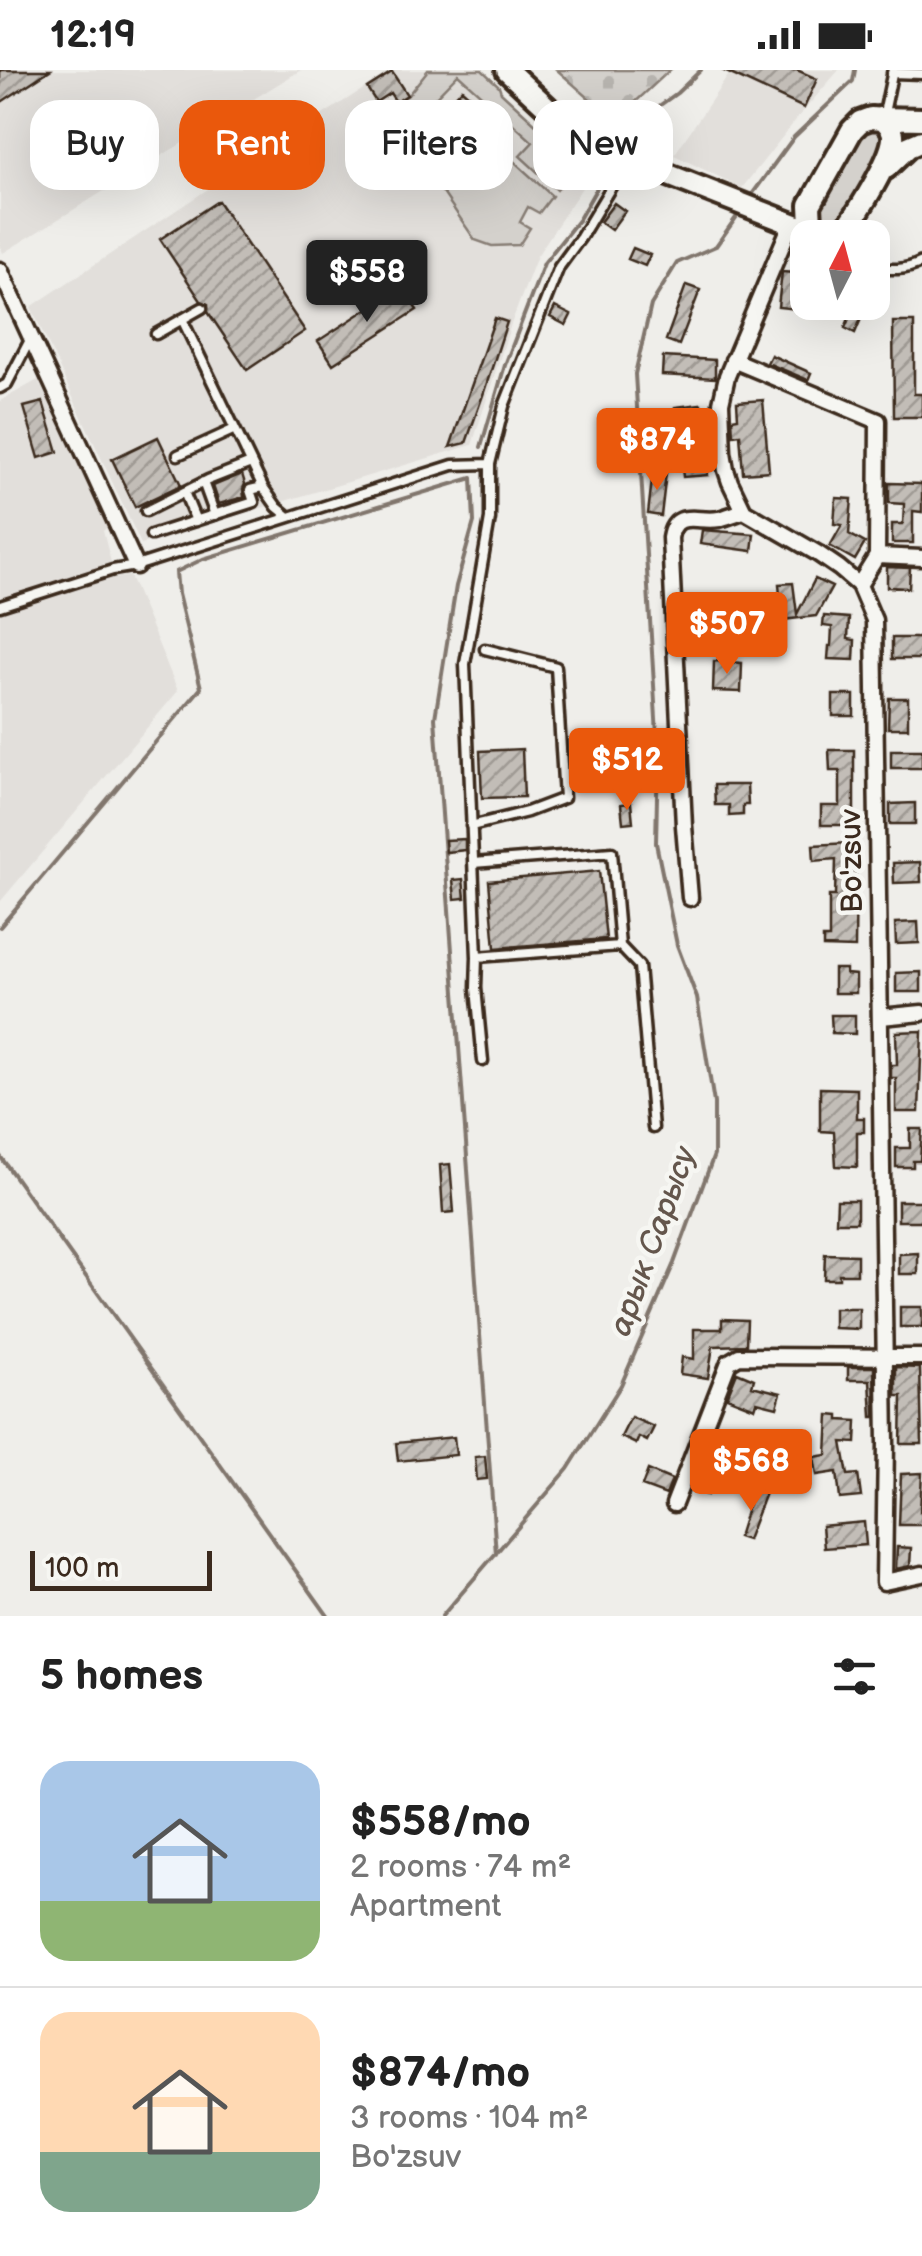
<!DOCTYPE html>
<meta charset="utf-8">
<style>
body{margin:0;font-family:"Balsamiq Sans",sans-serif;background:#f2f2f2;color:#222;height:100vh;display:flex;flex-direction:column;font-size:38px;white-space:nowrap}
*{box-sizing:border-box;margin:0}
p{font-size:32px;color:#767676}
.icon{flex:none;width:55px;height:55px;fill:none;stroke:currentColor;stroke-width:2;stroke-linecap:round;stroke-linejoin:round}
.map{position:relative;height:1546px;overflow:hidden}
.details{display:flex;flex-direction:column;background:#fff;flex:1}
.details>*{flex:none}
.hud{position:absolute;left:30px;top:30px;width:862px;height:90px;display:flex;gap:20px}
.needle{width:65px;rotate:6deg}
.controls{position:absolute;left:790px;top:150px;display:grid;gap:20px}
.controls a{display:grid;place-items:center;width:100px;height:100px;border-radius:20px;background:#fff;box-shadow:0 10px 40px #0002;font-size:50px}
.scale{position:absolute;left:30px;bottom:25px;width:182px;box-sizing:border-box;padding-left:10px;border:5px solid #3b2a1e;border-top:0;font-size:28px;line-height:35px;white-space:nowrap;color:#3b2a1e;-webkit-text-stroke:8px #f6f6f2;paint-order:stroke}
.price{position:absolute;translate:-50% -85px;padding:0 22px;border-radius:10px;background:#ea580c;color:#fff;font-size:32px;line-height:65px;filter:drop-shadow(0 2px 5px #0008)}
.price::after{content:'';position:absolute;left:50%;top:60px;width:30px;height:22px;margin-left:-15px;background:inherit;clip-path:polygon(0 0,100% 0,50% 100%)}
.price.active{background:#222;color:#fff}
ul{padding:0;list-style:none}
li{display:flex;align-items:center;gap:30px;height:250px;padding:0 40px}
li+li{border-top:2px solid #e0e0e0}
li span{display:grid;place-items:center;flex:none;width:280px;height:200px;border-radius:30px;color:#555}
li>.icon{margin-inline-start:auto}
span .icon{width:120px;height:120px;fill:#fffc;stroke-width:1}
li b{font-size:42px}
h2{display:flex;justify-content:space-between;align-items:center;height:120px;padding:0 40px;font-size:42px}
.tag{padding:0 35px;border-radius:30px;background:#fff;box-shadow:0 10px 40px #0002;font-size:35px;line-height:90px}
.tag.active{background:#ea580c;color:#fff}
.status{display:flex;justify-content:space-between;align-items:center;height:70px;padding:0 50px;background:#fff;direction:ltr}
.status svg{height:28px;fill:currentColor}
.map>svg:first-child{display:block}
.built{fill:#e2dfdb}
.green{fill:#d4d1cc;stroke:#887e75;stroke-width:2.5}
.cemetery{fill:url(#cemetery-stones);stroke:#887e75;stroke-width:2.5}
.lines{fill:none;stroke-linecap:round;stroke-linejoin:round}
.stream{stroke:#81766d;stroke-width:4}
.building{fill:url(#building-hatch);stroke:#3b2a1e;stroke-width:2.5}
.service-casing{stroke:#3b2a1e;stroke-width:15}
.minor-casing{stroke:#3b2a1e;stroke-width:21}
.secondary-casing{stroke:#3b2a1e;stroke-width:28}
.service{stroke:#f6f6f2;stroke-width:8}
.minor{stroke:#f6f6f2;stroke-width:14}
.secondary{stroke:#f6f6f2;stroke-width:20}
.labels{text-anchor:middle;stroke-width:9;stroke-linejoin:round;paint-order:stroke}
.street-label{font-size:30px;fill:#3b2a1e;stroke:#f6f6f2}
.water-label{font-size:32px;font-style:italic;fill:#64564c;stroke:#f6f6f2}
</style>
<div class="status"><b>12:19</b><svg viewBox="0 0 49 12"><path d="M0 12V9h3v3zM5 12V6h3v6zM10 12V3h3v9zM15 12V0h3v12zM26 1h20v11H26zM47 4h2v5h-2z"/></svg></div>
<div class="map">
<svg width="922" height="1546" viewBox="0 0 922 1546">
<defs>
<pattern id="cemetery-stones" width="16" height="16" patternUnits="userSpaceOnUse" patternTransform="scale(2.5)"><rect width="16" height="16" fill="#d4d1cc"/><path d="M2 7V4a2 2 0 0 1 4 0v3zM10 15v-3a2 2 0 0 1 4 0v3z" fill="#b7b4af"/></pattern>
<pattern id="building-hatch" width="6" height="6" patternUnits="userSpaceOnUse" patternTransform="scale(2.5)"><rect width="6" height="6" fill="#c2bdb7"/><path d="M-1 1l2-2M0 6l6-6M5 7l2-2" fill="none" stroke="#9f9a94"/></pattern>
</defs>
<rect width="100%" height="100%" fill="#efeeea"/>
<filter id="ink" filterUnits="userSpaceOnUse"><feTurbulence type="fractalNoise" baseFrequency=".01" numOctaves="2"/><feDisplacementMap in="SourceGraphic" scale="20" xChannelSelector="R" yChannelSelector="G"/><feConvolveMatrix kernelMatrix="1 2 1 2 8 2 1 2 1" color-interpolation-filters="sRGB"/></filter>
<g filter="url(#ink)">
<!-- built -->
<path class="built" d="M0 0H301L3 183 0 176Z
M393 0H483L500 15 501 21 591 104 537 186 511 254 472 375 141 474 31 237 238 99Z
M732 0H839L799 46 742 118 674 85Z
M38 310 109 455 103 461 115 508 130 506 178 621 0 832V331Z"/>
<!-- green -->
<path class="green" d="M428 0H482L499 16 501 22 578 93 557 120 520 86 533 72 458 4 427 36 459 66 460 71 430 104 386 40 408 25Z
M870 56 884 59V75L841 153 827 160 817 145 819 141 862 63Z
M465 72 483 87 495 74 552 126 539 143 528 137 520 152 530 158 519 175 492 176 475 170 432 107Z"/>
<!-- cemetery -->
<path class="cemetery" d="M557 0H670L615 51Z"/>
<g class="lines">
<!-- stream -->
<path class="stream" d="M619 79 634 54 677 23 701 0
M748 130 794 67 853 11 855 0
M481 377 505 295 544 193 579 149 612 91
M0 857 201 618 178 524 176 502 203 489 472 408 474 452 456 516 435 648 496 1484
M0 1086 328 1546
M442 1546 568 1399 621 1315 674 1193 714 1085V1033L697 928 677 875 656 773 658 681 635 304 651 235 677 193 716 176 740 142"/>
</g>
<!-- building -->
<path class="building" d="M0 0H50L0 33Z
M722 0H797L817 9 804 38Z
M392 2 407 25 396 32 390 23 376 32 367 18Z
M462 19 498 51 474 78 438 45Z
M218 131 305 261 247 300 208 242V234L201 231 160 169Z
M614 133 625 141 611 160 600 152Z
M633 178 650 185 645 196 628 189Z
M782 202 808 204V240L778 237Z
M686 215 700 220 679 275 666 270Z
M401 217 417 240 333 294 318 271Z
M856 232H868L855 263 845 258Z
M555 237 571 245 566 255 550 247Z
M495 248 507 252 483 325 466 373 450 377Z
M893 252H914V324H922V347H894Z
M771 285 811 303 808 310 767 293Z
M663 287 715 290V308L662 305Z
M763 330 769 401 743 403 740 364 733 365 732 349 738 348 737 332Z
M43 332 58 382 39 388 24 337Z
M701 334 708 405 683 407 675 337Z
M158 367 181 415 135 437 112 389Z
M653 401 666 403 661 446 648 444Z
M242 404 245 414 243 419 244 427 219 434 213 416Z
M889 413 922 414V442L913 441V473H892V454H903L904 434 889 433Z
M836 428 852 429 849 464 865 473 855 490 830 476 842 455 834 454Z
M702 460 754 464 752 481 700 474Z
M887 497 910 498 909 518 887 517Z
M815 509 832 517 816 546 782 550 779 514 793 513 797 544Z
M824 546 849 548 848 569 855 570 854 590 828 589 829 576H831L832 557 823 556Z
M892 568H922V589H892Z
M714 591 742 593 741 622 713 621Z
M833 625H854V646H833Z
M889 628H908V658H888Z
M522 679 524 727 482 728 480 681Z
M829 680H854V755H821V736H840V701H830Z
M891 680H922V698H891Z
M714 715H747L748 735H743V745L729 746V735H715Z
M631 733 633 752 623 753 621 734Z
M915 733V754H890V734Z
M465 769V780L446 782 445 770Z
M849 773 850 791H856L855 878 823 877V868H829V826H835L836 789 814 791 813 775Z
M920 792 921 812 894 813 893 793Z
M599 801 606 869 495 878 489 811Z
M463 809 465 828 455 829 453 810Z
M918 852 919 873 896 874 895 853Z
M834 899H846V904L856 905V923H834Z
M921 902V922H896V903Z
M831 945H855V964L832 963Z
M922 961 919 1042H896V1008H891V995H897L896 962Z
M820 1018 857 1019V1048H864V1062H857V1097L836 1096 834 1062 820 1061Z
M910 1059H922L920 1091H913V1097H896V1078H910Z
M450 1094 454 1142 443 1143 440 1095Z
M837 1130H857V1152H836Z
M898 1131H922V1151H898Z
M918 1183V1204H899V1184Z
M825 1184 857 1185V1204H839V1209H824Z
M900 1237H922V1257H900Z
M834 1238H859V1259L834 1258Z
M722 1249 747 1250 746 1275 713 1276 708 1308 680 1304 682 1287 694 1289V1259H722Z
M848 1297H874L875 1347H872L870 1310H848Z
M896 1297 920 1298 922 1374H901L902 1326H896Z
M737 1302 754 1309 752 1316 781 1323 777 1337 757 1332 755 1338 727 1327Z
M829 1345 839 1346V1350L857 1351 856 1373 842 1372 848 1405 858 1404 861 1427 840 1429 837 1402 817 1405 814 1387 827 1385Z
M631 1347 654 1357 647 1371 639 1367 636 1374 621 1367Z
M454 1367 456 1385 398 1391 396 1373Z
M706 1381 755 1399 751 1410 717 1398 707 1425 691 1419Z
M769 1385H797V1401H769Z
M485 1386 487 1409 477 1410 475 1387Z
M648 1400 672 1410 666 1425 642 1416Z
M922 1403 920 1442H922V1455H899L901 1404Z
M753 1419 765 1423 747 1470 738 1467Z
M864 1452 866 1475 824 1478 822 1456Z
M897 1477 911 1478 910 1496 896 1499Z"/>
<g class="lines">
<!-- service casing -->
<g class="service-casing">
<path id="service" d="M892 3 922 4
M883 48 893 0
M872 197C891 200 905 201 922 192
M182 249 263 417 277 437 289 447
M156 264 202 238
M0 318 7 314 31 268
M178 385 235 359
M203 412 215 445
M184 422 196 451
M146 441 208 410 251 393
M151 465 254 432 250 420 263 417
M0 536 113 500 136 496 453 395 490 394 504 336 559 197 581 167 626 92
M471 756 527 742 564 728 556 597 485 579
M473 793 612 782 620 876 477 887
M620 876 639 896 653 1058
M483 991 476 918 477 887 465 594 490 449V394"/>
</g>
<!-- minor casing -->
<g class="minor-casing">
<path id="minor" d="M791 154 727 306 721 333 723 382 726 400 730 412 744 441 817 483 839 498 859 515 874 550 886 1373 884 1512 922 1504
M0 200 136 496
M733 290 878 351 877 486 859 515
M877 486 922 488
M690 828 684 756 670 468C675 438 698 453 719 449 727 447 736 443 744 441
M881 947 922 943
M674 1434 729 1292 739 1286 922 1287"/>
</g>
<!-- secondary casing -->
<g class="secondary-casing">
<path id="secondary" d="M507 0 580 68 628 89 821 165
M871 48 883 49C889 55 894 60 893 69 891 90 858 143 845 160L834 167 821 165 811 154 810 135 852 60 860 52Z
M879 48 922 49
M886 98 908 77 922 71"/>
</g>
<!-- service -->
<use href="#service" class="service"/>
<!-- minor -->
<use href="#minor" class="minor"/>
<!-- secondary -->
<use href="#secondary" class="secondary"/>
</g>
</g>
<g class="labels">
<!-- street labels -->
<g class="street-label">
<text transform="translate(851 791) rotate(-91)" y="10">Bo'zsuv</text>
</g>
<!-- water labels -->
<g class="water-label">
<text transform="translate(652 1171) rotate(-70)" y="11">арык Сарысу</text>
</g>
</g>
</svg>
<div class="controls">
<a><svg class="needle" viewBox="-14 -14 28 28"><path d="M0-13l5 13h-10z" fill="#e53935"/><path d="M0 13l5-13h-10z" fill="#767676"/></svg></a>
</div>
<div class="scale">100 m</div>
<b class="price active" style="left:367px;top:255px">$558</b>
<b class="price" style="left:657px;top:423px">$874</b>
<b class="price" style="left:727px;top:607px">$507</b>
<b class="price" style="left:627px;top:743px">$512</b>
<b class="price" style="left:751px;top:1444px">$568</b>
<div class="hud">
<a class="tag">Buy</a>
<a class="tag active">Rent</a>
<a class="tag">Filters</a>
<a class="tag">New</a>
</div>
</div>
<section class="details">
<h2>5 homes<svg class="icon" aria-label="filters" viewBox="0 0 24 24"><path d="M4 7h16M4 17h16"/><circle cx="9" cy="7" r="2"/><circle cx="15" cy="17" r="2"/></svg></h2>
<ul>
<li><span style="background:linear-gradient(#a9c7e8 70%,#8fb573 0)"><svg class="icon" aria-label="home" viewBox="0 0 24 24"><path d="M3 11l9-7 9 7M6 9v11h12V9"/></svg></span><div><b>$558/mo</b><p>2 rooms · 74 m²</p><p>Apartment</p></div></li>
<li><span style="background:linear-gradient(#ffd9b3 70%,#7fa58c 0)"><svg class="icon" aria-label="home" viewBox="0 0 24 24"><path d="M3 11l9-7 9 7M6 9v11h12V9"/></svg></span><div><b>$874/mo</b><p>3 rooms · 104 m²</p><p>Bo'zsuv</p></div></li>
</ul>
</section>
